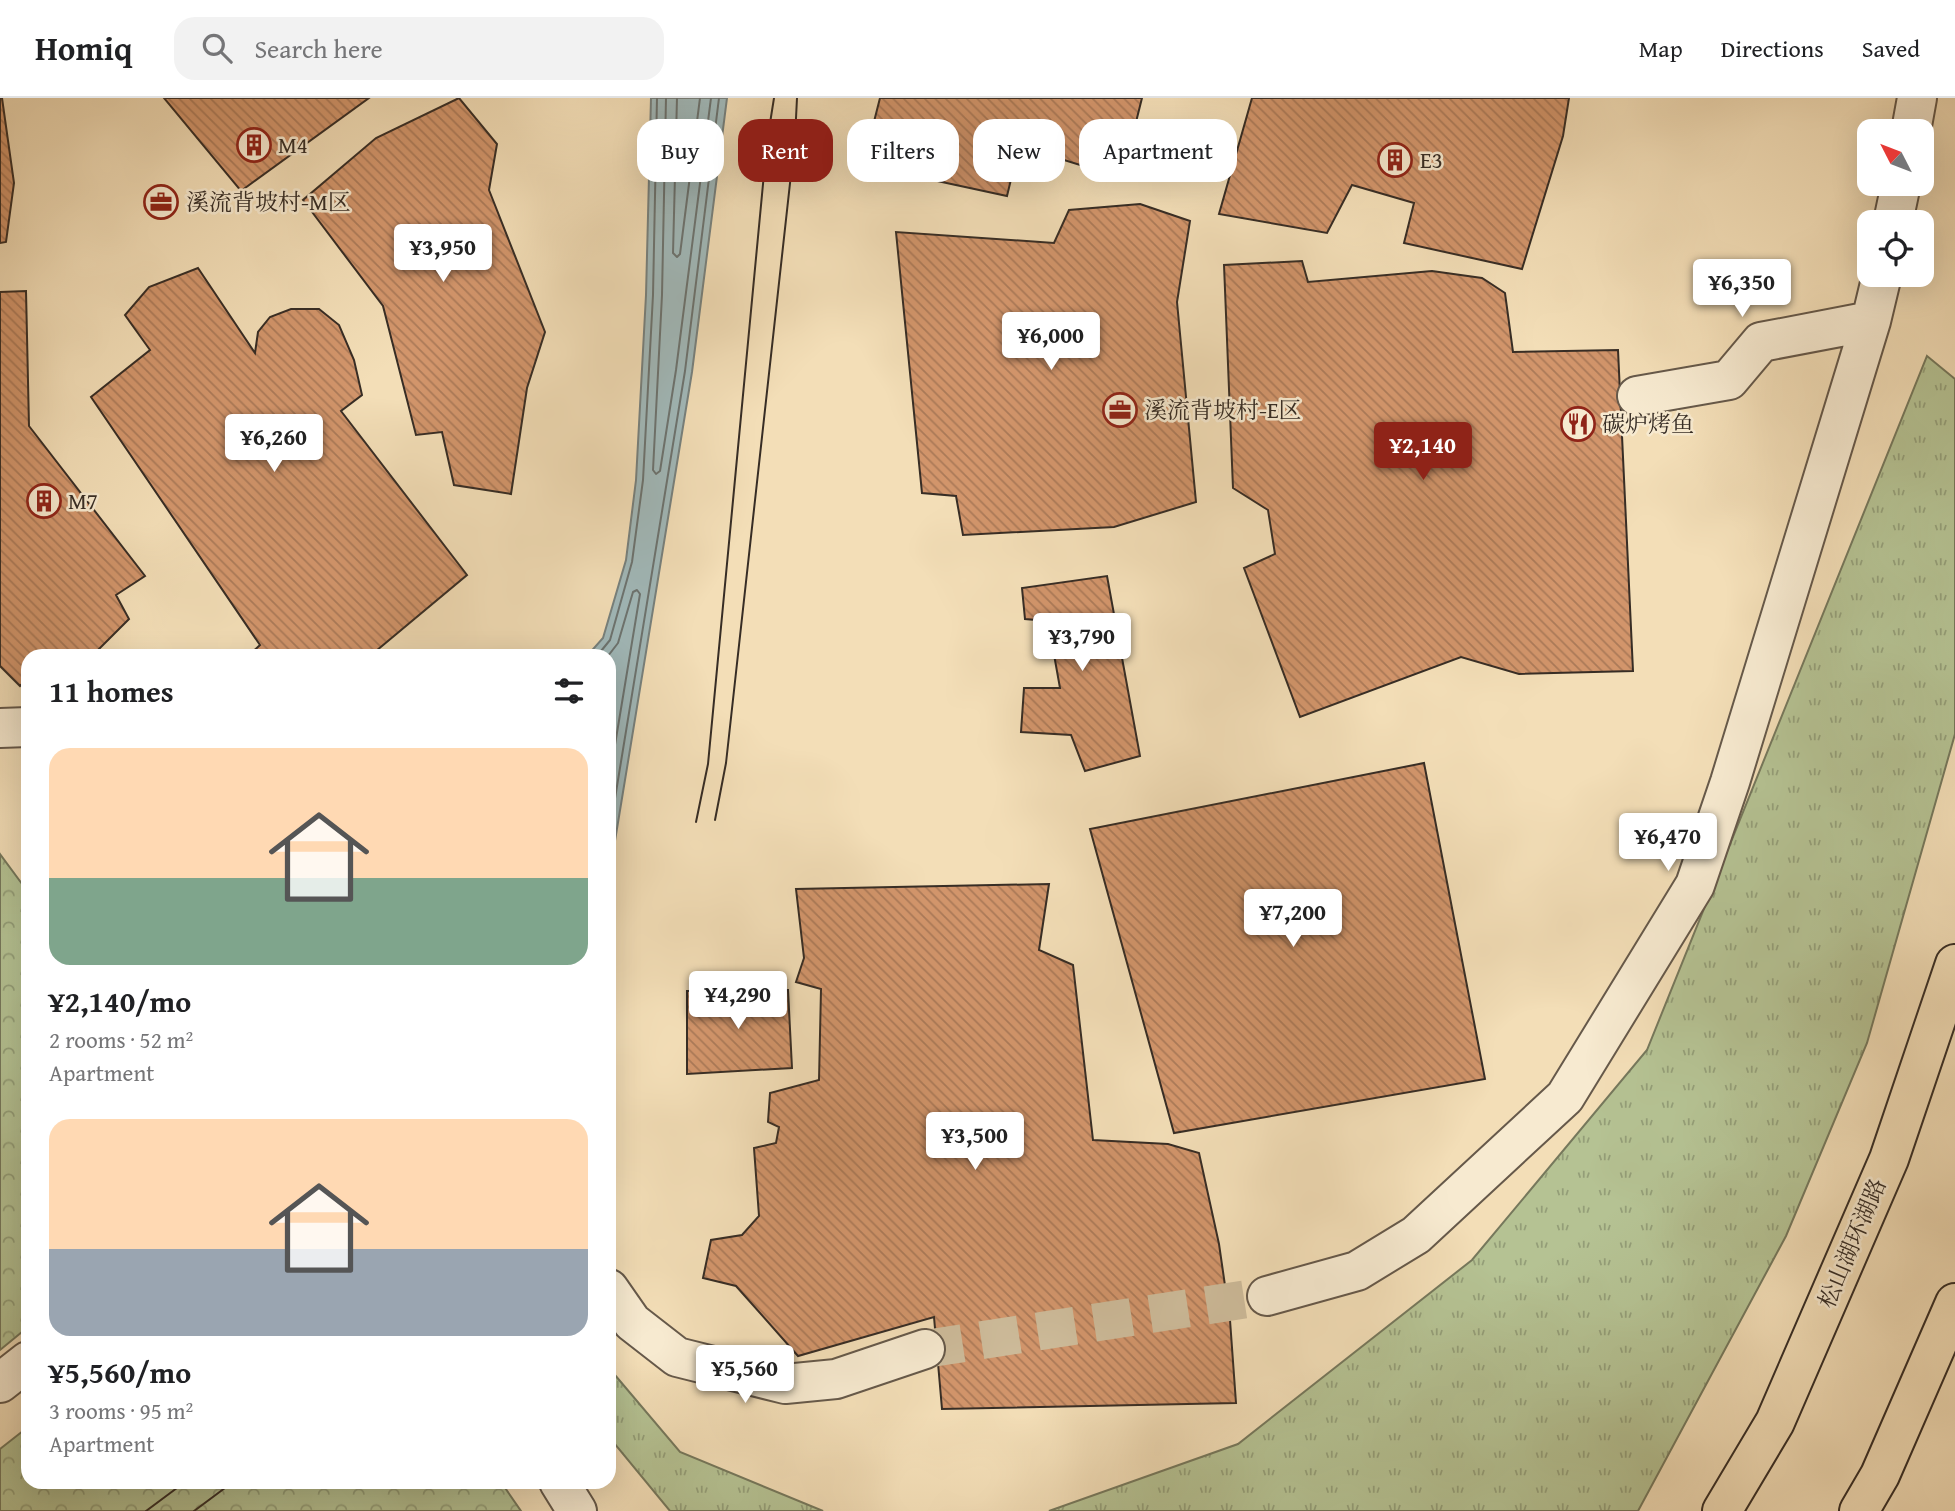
<!DOCTYPE html>
<meta charset="utf-8">
<style>
body{margin:0;font-family:"Gentium Book Plus","Noto Serif SC",serif;background:#f2f2f2;color:#202124;height:100vh;display:flex;flex-direction:column;font-size:26px;white-space:nowrap}
*{box-sizing:border-box;margin:0}
p{font-size:23px;color:#757577}
.icon{flex:none;width:38px;height:38px;fill:none;stroke:currentColor;stroke-width:2;stroke-linecap:round;stroke-linejoin:round}
.map{position:relative;flex:1;overflow:hidden}
.sheet{position:absolute;left:21px;top:551px;width:595px;height:840px;display:flex;flex-direction:column;background:#fff;border-radius:21px;box-shadow:0 7px 28px #0002}
.sheet>*{flex:none}
.guide{position:absolute;left:637px;top:21px;width:665px;height:63px;display:flex;gap:14px}
.needle{width:46px;rotate:312deg}
.fabs{position:absolute;left:1857px;top:21px;display:grid;gap:14px}
.fabs a{display:grid;place-items:center;width:77px;height:77px;border-radius:14px;background:#fff;box-shadow:0 7px 28px #0002;font-size:35px}
.price{position:absolute;translate:-50% -60px;padding:0 16px;border-radius:7px;background:#fff;color:#222;font-size:23px;line-height:46px;filter:drop-shadow(0 2px 4px #0008)}
.price::after{content:'';position:absolute;left:50%;top:42px;width:21px;height:16px;margin-left:-10px;background:inherit;clip-path:polygon(0 0,100% 0,50% 100%)}
.price.selected{background:#8f2418;color:#fff}
ul{padding:0;list-style:none}
li{display:grid;align-content:center;gap:14px;height:371px;padding:0 28px}
li span{display:grid;place-items:center;height:217px;border-radius:21px;color:#555}
li>.icon{margin-inline-start:auto}
span .icon{width:126px;height:126px;fill:#fffc;stroke-width:1}
li b{font-size:30px}
h2{display:flex;justify-content:space-between;align-items:center;height:84px;padding:0 28px;font-size:30px}
.chip{padding:0 24px;border-radius:21px;background:#fff;box-shadow:0 7px 28px #0002;font-size:24px;line-height:63px}
.chip.selected{background:#8f2418;color:#fff}
header{display:flex;align-items:center;gap:42px;box-sizing:border-box;height:98px;padding:0 35px;background:#fff;border-bottom:2px solid #e0e0e0}
header strong{font-size:33px}
nav{display:flex;gap:38px;margin-inline-start:auto;font-size:24px}
.search{width:490px;height:63px;background:#f2f2f2;display:flex;align-items:center;gap:18px;box-sizing:border-box;padding:0 24px;border-radius:21px;color:#757577;font-size:26px}
.map>svg:first-child{display:block}
.grass{fill:url(#grass-tufts);stroke:#76785c;stroke-width:2}
.forest{fill:url(#forest-crowns);stroke:#76785c;stroke-width:2}
.water{fill:#a1b9ba;stroke:#77817e;stroke-width:2}
.lines{fill:none;stroke-linecap:round;stroke-linejoin:round}
.shore{stroke:#6c7370;stroke-width:2}
.building{fill:url(#building-back-hatch);stroke:#372d25;stroke-width:2}
.minor-tunnel{stroke:#cdbb9a;stroke-width:38;stroke-dasharray:38 19;stroke-linecap:butt}
.minor-casing{stroke:#66594a;stroke-width:42}
.major-casing{stroke:#372d25;stroke-width:42}
.minor{stroke:#f7ead0;stroke-width:38}
.major{stroke:#f3deb7;stroke-width:38}
.tram{stroke:#372d25;stroke-width:2}
.labels{text-anchor:middle;stroke-width:5;stroke-linejoin:round;paint-order:stroke}
.poi-label{font-size:23px;fill:#372d25;stroke:#f7ead0;text-anchor:start}
.street-label{font-size:23px;fill:#372d25;stroke:#f7ead0}
</style>
<header>
<strong>Homiq</strong>
<div class="search"><svg class="icon" aria-label="search" viewBox="0 0 24 24"><circle cx="10" cy="10" r="6"/><path d="M15 15l6 6"/></svg>Search here</div>
<nav><a>Map</a><a>Directions</a><a>Saved</a></nav>
</header>
<div class="map">
<svg width="1955" height="1413" viewBox="0 0 1955 1413">
<defs>
<pattern id="grass-tufts" width="24" height="20" patternUnits="userSpaceOnUse" patternTransform="scale(1.75)"><rect width="24" height="20" fill="#b5c293"/><path d="M3 7l-1-3M5 7V3M7 7l1-3M15 17l-1-3M17 17v-4M19 17l1-3" fill="none" stroke="#949e78"/></pattern>
<pattern id="forest-crowns" width="20" height="18" patternUnits="userSpaceOnUse" patternTransform="scale(1.75)"><rect width="20" height="18" fill="#b5c293"/><path d="M2 6a3 3 0 1 1 6 0M12 15a3 3 0 1 1 6 0" fill="none" stroke="#949e78"/></pattern>
<pattern id="building-back-hatch" width="6" height="6" patternUnits="userSpaceOnUse" patternTransform="scale(1.75)"><rect width="6" height="6" fill="#d2956b"/><path d="M-1 5l2 2M0 0l6 6M5-1l2 2" fill="none" stroke="#ab7a58"/></pattern>
</defs>
<rect width="100%" height="100%" fill="#f3deb7"/>
<filter id="stains"><feTurbulence type="fractalNoise" baseFrequency=".00286" numOctaves="4"/><feColorMatrix values="0 0 0 0 .2 0 0 0 0 .09 0 0 0 0 .02 0 0 0 .5 -.17"/></filter>
<radialGradient id="worn" r=".72"><stop offset=".6" stop-color="#630" stop-opacity="0"/><stop offset="1" stop-color="#630" stop-opacity=".3"/></radialGradient>
<!-- grass -->
<path class="grass" d="M1927 258 1955 281V636L1867 945 1786 1138 1638 1413H1049L1238 1346 1472 1162 1647 952Z
M609 1270 680 1354 823 1413H670L609 1339Z"/>
<!-- forest -->
<path class="forest" d="M0 756 28 794V1229L0 1252Z
M28 1329V1384H501L521 1413H0V1351Z"/>
<!-- water -->
<path class="water" d="M651 0H727L692 274 613 755 609 756V558H587L603 540 626 462 636 382 646 197Z"/>
<g class="lines">
<!-- shore -->
<path class="shore" d="M666 0 662 197 653 372 656 376 660 373 676 272 711 0
M677 0 673 155 677 159 680 156 700 0
M597 558 610 542 632 464 643 382 653 197 657 0
M608 558 618 545 633 494 637 492 640 496 609 683
M609 737 685 273 719 0"/>
</g>
<!-- building -->
<path class="building" d="M0 0H2L14 85 6 144 0 145Z
M164 0H369L241 93Z
M459 0 497 46 489 92 545 234 527 290 511 396 454 387 442 334 416 337 383 208 303 102 376 40Z
M880 0H1142L1122 80 1019 48 1007 98 863 67Z
M1252 0H1569L1563 38 1522 171 1404 145 1414 105 1352 87 1327 135 1219 116Z
M1140 106 1190 123 1177 204 1196 404 1114 429 963 437 956 398 922 395 896 134 1054 145 1069 112Z
M1302 163 1308 184 1432 173 1482 180 1505 195 1513 254 1618 252 1633 573 1519 576 1461 559 1300 619 1244 470 1275 456 1268 412 1233 390 1224 167Z
M198 170 255 255 258 234 270 219 291 211H319L339 227 354 262 362 297 341 313 467 477 370 558H248L260 547 91 299 150 252 125 217 149 189Z
M26 193 29 328 145 478 116 497 129 521 92 558H28V580L20 588 0 568V194Z
M1107 478 1140 658 1085 673 1071 637 1021 634 1024 590H1060L1048 523 1025 521 1022 490Z
M1424 665 1485 981 1174 1035 1090 731Z
M1049 786 1039 852 1073 867 1093 1042 1168 1046 1199 1055 1219 1146 1230 1222 1236 1305 942 1311 934 1219 798 1258 736 1188 703 1180 711 1142 742 1137 759 1118 754 1050 776 1045 779 1029 768 1024 770 995 819 982 821 891 796 884 804 860 796 791Z
M788 892 792 970 687 976V893Z"/>
<g class="lines">
<!-- minor-tunnel -->
<path class="minor-tunnel" d="M925 1251 1267 1198"/>
<!-- minor casing -->
<g class="minor-casing">
<path id="minor" d="M1911 33 1917 0
M1893 124 1901 86
M1637 298 1729 282 1761 244 1871 223
M0 630 28 629
M609 1191 632 1224 677 1259 785 1286 836 1281 925 1251
M1267 1198 1357 1173 1416 1137 1565 999 1695 787 1730 684 1871 223 1882 177
M0 1285 28 1263
M559 1384 577 1413"/>
</g>
<!-- major casing -->
<g class="major-casing">
<path id="major" d="M1722 1413 1775 1324 1889 1061 1955 866
M1859 1413 1880 1377 1955 1205"/>
</g>
<!-- minor -->
<use href="#minor" class="minor"/>
<!-- major -->
<use href="#major" class="major"/>
<!-- tram -->
<path class="tram" d="M715 722 726 665 795 40 797 0
M696 724 708 666 767 44 774 0
M146 1413 185 1384
M194 1413 233 1384"/>
</g>
<!-- icons -->
<defs>
<g id="building-ring" transform="scale(1.75)"><circle r="9.5" fill="#f7ead0" stroke="#8f2418" stroke-width="1.5"/><path d="M-4-6H4V6H1V3H-1V6H-4ZM-2.5-4.3h1.7v1.8h-1.7ZM.8-4.3h1.7v1.8H.8ZM-2.5-1h1.7V.8h-1.7ZM.8-1h1.7V.8H.8Z" fill="#8f2418"/></g>
<g id="office-ring" transform="scale(1.75)"><circle r="9.5" fill="#f7ead0" stroke="#8f2418" stroke-width="1.5"/><path d="M-6-3h4V-5.5h4V-3h4V5H-6ZM-1-4.5V-3h2v-1.5ZM-6 0V1H6V0Z" fill="#8f2418"/></g>
<g id="restaurant-ring" transform="scale(1.75)"><circle r="9.5" fill="#f7ead0" stroke="#8f2418" stroke-width="1.5"/><path d="M-5-6h1v4h1v-4h1v4h1v-4h1v5L-1.5 .5V6h-2V.5L-5-1ZM5-6V6H3V1.5H1.5Q1.5-4 5-6Z" fill="#8f2418"/></g>
</defs>
<g fill-rule="evenodd">
<use href="#building-ring" x="254" y="47"/>
<use href="#building-ring" x="1395" y="62"/>
<use href="#office-ring" x="161" y="104"/>
<use href="#office-ring" x="1120" y="312"/>
<use href="#restaurant-ring" x="1578" y="326"/>
<use href="#building-ring" x="44" y="403"/>
</g>
<g class="labels">
<!-- poi labels -->
<g class="poi-label">
<text x="278" y="55">M4</text>
<text x="1420" y="70">E3</text>
<text x="186" y="112">溪流背坡村-M区</text>
<text x="1144" y="320">溪流背坡村-E区</text>
<text x="1602" y="334">碳炉烤鱼</text>
<text x="68" y="411">M7</text>
</g>
<!-- street labels -->
<g class="street-label">
<text transform="translate(1852 1145) rotate(-67)" y="8">松山湖环湖路</text>
</g>
</g>
<rect width="100%" height="100%" filter="url(#stains)"/>
<rect width="100%" height="100%" fill="url(#worn)"/>
</svg>
<div class="fabs">
<a><svg class="needle" viewBox="-14 -14 28 28"><path d="M0-13l5 13h-10z" fill="#e53935"/><path d="M0 13l5-13h-10z" fill="#757577"/></svg></a>
<a><svg class="icon" aria-label="locate" viewBox="0 0 24 24"><circle cx="12" cy="12" r="6"/><path d="M12 2v4M12 18v4M2 12h4M18 12h4"/></svg></a>
</div>
<b class="price" style="left:443px;top:186px">¥3,950</b>
<b class="price" style="left:1742px;top:221px">¥6,350</b>
<b class="price" style="left:1051px;top:274px">¥6,000</b>
<b class="price" style="left:274px;top:376px">¥6,260</b>
<b class="price selected" style="left:1423px;top:384px">¥2,140</b>
<b class="price" style="left:1082px;top:575px">¥3,790</b>
<b class="price" style="left:1668px;top:775px">¥6,470</b>
<b class="price" style="left:1293px;top:851px">¥7,200</b>
<b class="price" style="left:738px;top:933px">¥4,290</b>
<b class="price" style="left:975px;top:1074px">¥3,500</b>
<b class="price" style="left:745px;top:1307px">¥5,560</b>
<div class="guide">
<a class="chip">Buy</a>
<a class="chip selected">Rent</a>
<a class="chip">Filters</a>
<a class="chip">New</a>
<a class="chip">Apartment</a>
</div>
<section class="sheet">
<h2>11 homes<svg class="icon" aria-label="filters" viewBox="0 0 24 24"><path d="M4 7h16M4 17h16"/><circle cx="9" cy="7" r="2"/><circle cx="15" cy="17" r="2"/></svg></h2>
<ul>
<li><span style="background:linear-gradient(#ffd9b3 60%,#7fa58c 0)"><svg class="icon" aria-label="home" viewBox="0 0 24 24"><path d="M3 11l9-7 9 7M6 9v11h12V9"/></svg></span><div><b>¥2,140/mo</b><p>2 rooms · 52 m²</p><p>Apartment</p></div></li>
<li><span style="background:linear-gradient(#ffd9b3 60%,#9aa5b1 0)"><svg class="icon" aria-label="home" viewBox="0 0 24 24"><path d="M3 11l9-7 9 7M6 9v11h12V9"/></svg></span><div><b>¥5,560/mo</b><p>3 rooms · 95 m²</p><p>Apartment</p></div></li>
</ul>
</section>
</div>
